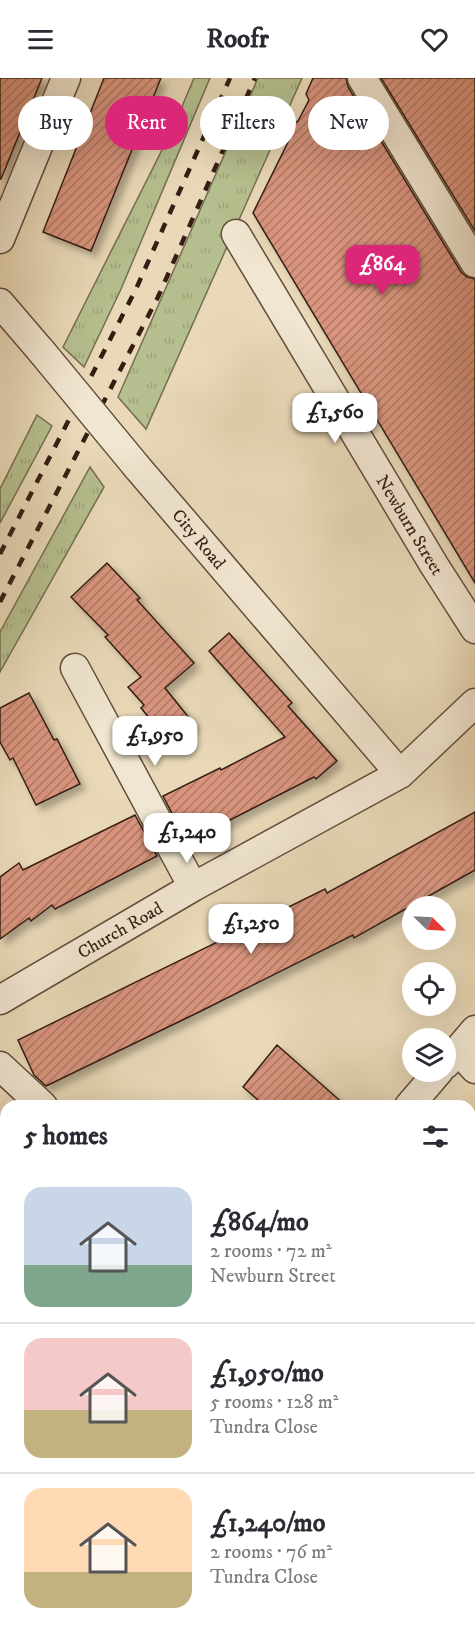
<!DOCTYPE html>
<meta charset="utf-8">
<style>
body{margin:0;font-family:"IM FELL DW Pica",serif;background:#f2f2f3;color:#2b2b33;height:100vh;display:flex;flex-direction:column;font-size:22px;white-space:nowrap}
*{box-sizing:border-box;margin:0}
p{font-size:20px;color:#7c7c81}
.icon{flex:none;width:33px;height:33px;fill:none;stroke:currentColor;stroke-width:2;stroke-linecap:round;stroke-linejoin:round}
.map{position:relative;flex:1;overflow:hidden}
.sheet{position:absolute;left:0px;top:1022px;width:476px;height:536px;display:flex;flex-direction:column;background:#fff;border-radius:18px 18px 0 0;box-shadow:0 6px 24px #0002}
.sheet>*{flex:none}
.banner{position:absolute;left:18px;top:18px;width:440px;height:54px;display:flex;gap:12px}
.needle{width:39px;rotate:114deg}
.controls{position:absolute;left:402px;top:818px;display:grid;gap:12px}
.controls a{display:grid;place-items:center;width:54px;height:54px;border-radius:50%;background:#fff;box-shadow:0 6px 24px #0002;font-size:30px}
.price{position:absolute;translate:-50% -51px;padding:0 14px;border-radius:12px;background:#fff;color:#222;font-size:20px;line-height:39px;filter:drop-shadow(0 2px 3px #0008)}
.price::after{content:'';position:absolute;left:50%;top:36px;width:18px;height:14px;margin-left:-9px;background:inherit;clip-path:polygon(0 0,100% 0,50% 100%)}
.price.on{background:#db2777;color:#fff}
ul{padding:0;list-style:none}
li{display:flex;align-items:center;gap:18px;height:150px;padding:0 24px}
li+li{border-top:2px solid #e1e1e2}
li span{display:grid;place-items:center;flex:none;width:168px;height:120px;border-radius:18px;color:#555}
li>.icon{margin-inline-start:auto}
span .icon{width:72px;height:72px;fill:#fffc;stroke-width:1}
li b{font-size:26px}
h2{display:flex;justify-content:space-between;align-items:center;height:72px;padding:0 24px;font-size:26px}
.tag{padding:0 21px;border-radius:27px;background:#fff;box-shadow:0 6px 24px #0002;font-size:21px;line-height:54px}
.tag.on{background:#db2777;color:#fff}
header{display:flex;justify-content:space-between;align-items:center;height:78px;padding:0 24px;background:#fff;font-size:27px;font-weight:700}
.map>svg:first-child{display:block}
.grass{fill:url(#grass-tufts);stroke:#756e51;stroke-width:1.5}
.building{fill:url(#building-hatch);stroke:#341e13;stroke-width:1.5;filter:url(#shadow)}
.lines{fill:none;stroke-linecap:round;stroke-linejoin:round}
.minor-casing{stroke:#614d3c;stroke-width:31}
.minor{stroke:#f1e6d1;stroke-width:28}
.rail{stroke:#341e13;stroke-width:4.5;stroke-dasharray:10 10;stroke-linecap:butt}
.minor-bridge-casing{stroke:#614d3c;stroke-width:31;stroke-linecap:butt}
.minor-bridge{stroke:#f1e6d1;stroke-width:28}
.labels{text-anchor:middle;stroke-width:5;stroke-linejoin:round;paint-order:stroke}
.street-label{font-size:18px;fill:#341e13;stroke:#f1e6d1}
</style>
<header><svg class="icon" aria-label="menu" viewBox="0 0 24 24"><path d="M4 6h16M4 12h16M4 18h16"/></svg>Roofr<svg class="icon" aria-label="heart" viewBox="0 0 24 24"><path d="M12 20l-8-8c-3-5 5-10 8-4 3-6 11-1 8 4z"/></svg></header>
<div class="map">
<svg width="475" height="1556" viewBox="0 0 475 1556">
<defs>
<pattern id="grass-tufts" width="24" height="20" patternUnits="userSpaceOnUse" patternTransform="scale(1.5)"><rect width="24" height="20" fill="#b6bf8f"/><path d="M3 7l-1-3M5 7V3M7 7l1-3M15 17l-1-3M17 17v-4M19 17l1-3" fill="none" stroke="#9da47a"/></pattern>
<pattern id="building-hatch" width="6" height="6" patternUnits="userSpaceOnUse" patternTransform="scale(1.5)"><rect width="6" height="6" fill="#d8947d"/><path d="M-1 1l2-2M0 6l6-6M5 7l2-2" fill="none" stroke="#b07865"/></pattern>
<filter id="shadow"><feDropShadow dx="5.5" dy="5.5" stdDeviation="3" flood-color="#0004"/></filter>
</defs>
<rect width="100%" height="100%" fill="#e9d9b8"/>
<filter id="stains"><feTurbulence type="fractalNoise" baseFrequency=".00333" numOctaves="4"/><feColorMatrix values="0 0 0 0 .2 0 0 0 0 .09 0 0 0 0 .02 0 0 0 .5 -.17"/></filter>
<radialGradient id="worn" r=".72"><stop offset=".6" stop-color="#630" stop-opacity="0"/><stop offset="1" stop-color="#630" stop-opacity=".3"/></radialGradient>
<!-- grass -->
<path class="grass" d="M194 0H210L121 211 84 289 63 269 173 50Z
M258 0H302L146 351 118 319Z
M37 337 52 348 0 445V411Z
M90 389 104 409 0 594V554Z"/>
<!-- building -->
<path class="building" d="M0 0H42L1 101H0Z
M104 0H161L91 173 43 154Z
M313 0H346L348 9 461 194 467 199 475 201V505L253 135 292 56 288 49 298 43 309 22 306 16Z
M381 0H475V153Z
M107 485 140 520 137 522 194 585 165 610 194 646 171 666 141 630 144 627 128 609 141 599 105 559 108 557 71 519Z
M229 555 292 625 288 628 337 683 316 701 314 699 187 764 163 718 220 690 221 692 285 659 209 573Z
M29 615 54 662 57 661 80 706 36 727 13 680 10 682 0 664V630Z
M475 734V792L354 860 353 857 199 934 46 1008 34 997 18 962 325 811 327 815Z
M135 737 157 778 55 831 52 827 31 843 29 840 0 861V799L19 785 23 792Z
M277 967 346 1028H265L243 1009Z"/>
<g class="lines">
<!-- minor casing -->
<g class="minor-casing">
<path id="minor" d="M362 0 475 185
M236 156 434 487 475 551
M0 161 66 0
M0 225 42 274
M137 389 400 696
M75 590 193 809
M0 922 193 809 400 696 475 625
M458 972 475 991
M446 986 475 952
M0 988 43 1028
M409 1028 439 993
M470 1418 475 1423
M0 1427 6 1432
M113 1551 117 1556"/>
</g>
<!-- minor -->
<use href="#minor" class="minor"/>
<!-- rail -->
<path class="rail" d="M0 476 136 211 230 0
M0 524 158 219 255 0"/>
<!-- minor-bridge casing -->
<g class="minor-bridge-casing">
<path id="minor-bridge" d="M42 274 137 389"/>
</g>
<!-- minor-bridge -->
<use href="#minor-bridge" class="minor-bridge"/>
</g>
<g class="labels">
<!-- street labels -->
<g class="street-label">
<text transform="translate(410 447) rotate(59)" y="6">Newburn Street</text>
<text transform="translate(199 461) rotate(50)" y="6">City Road</text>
<text transform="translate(120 852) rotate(-30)" y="6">Church Road</text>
</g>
</g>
<rect width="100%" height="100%" filter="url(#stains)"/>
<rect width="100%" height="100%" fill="url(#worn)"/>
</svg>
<div class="controls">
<a><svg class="needle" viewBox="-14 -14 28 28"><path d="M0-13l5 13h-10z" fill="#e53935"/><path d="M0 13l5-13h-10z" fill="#7c7c81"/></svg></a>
<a><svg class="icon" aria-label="locate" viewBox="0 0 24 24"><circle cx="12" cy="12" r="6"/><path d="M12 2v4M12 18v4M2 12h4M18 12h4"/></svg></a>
<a><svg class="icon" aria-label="layers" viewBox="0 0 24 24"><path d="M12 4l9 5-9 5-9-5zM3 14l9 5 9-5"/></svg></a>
</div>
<b class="price on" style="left:382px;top:218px">£864</b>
<b class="price" style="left:335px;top:366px">£1,560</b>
<b class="price" style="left:155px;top:689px">£1,950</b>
<b class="price" style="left:187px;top:786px">£1,240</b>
<b class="price" style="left:251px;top:877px">£1,250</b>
<div class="banner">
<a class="tag">Buy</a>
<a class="tag on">Rent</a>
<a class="tag">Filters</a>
<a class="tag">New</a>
</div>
<section class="sheet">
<h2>5 homes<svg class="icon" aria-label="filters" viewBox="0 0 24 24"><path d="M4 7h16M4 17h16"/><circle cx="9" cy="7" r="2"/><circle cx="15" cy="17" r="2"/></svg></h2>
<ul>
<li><span style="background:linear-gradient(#c9d6e8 65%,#7fa58c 0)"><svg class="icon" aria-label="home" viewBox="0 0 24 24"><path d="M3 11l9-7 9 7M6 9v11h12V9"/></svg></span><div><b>£864/mo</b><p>2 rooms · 72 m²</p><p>Newburn Street</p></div></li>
<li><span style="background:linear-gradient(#f6c9c9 60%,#c2b280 0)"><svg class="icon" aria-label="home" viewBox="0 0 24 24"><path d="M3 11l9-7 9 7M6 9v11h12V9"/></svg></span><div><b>£1,950/mo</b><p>5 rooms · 128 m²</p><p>Tundra Close</p></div></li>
<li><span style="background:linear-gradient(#ffd9b3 70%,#c2b280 0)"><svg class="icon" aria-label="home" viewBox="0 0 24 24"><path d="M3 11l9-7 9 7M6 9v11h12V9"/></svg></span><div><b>£1,240/mo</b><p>2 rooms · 76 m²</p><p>Tundra Close</p></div></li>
</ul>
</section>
</div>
